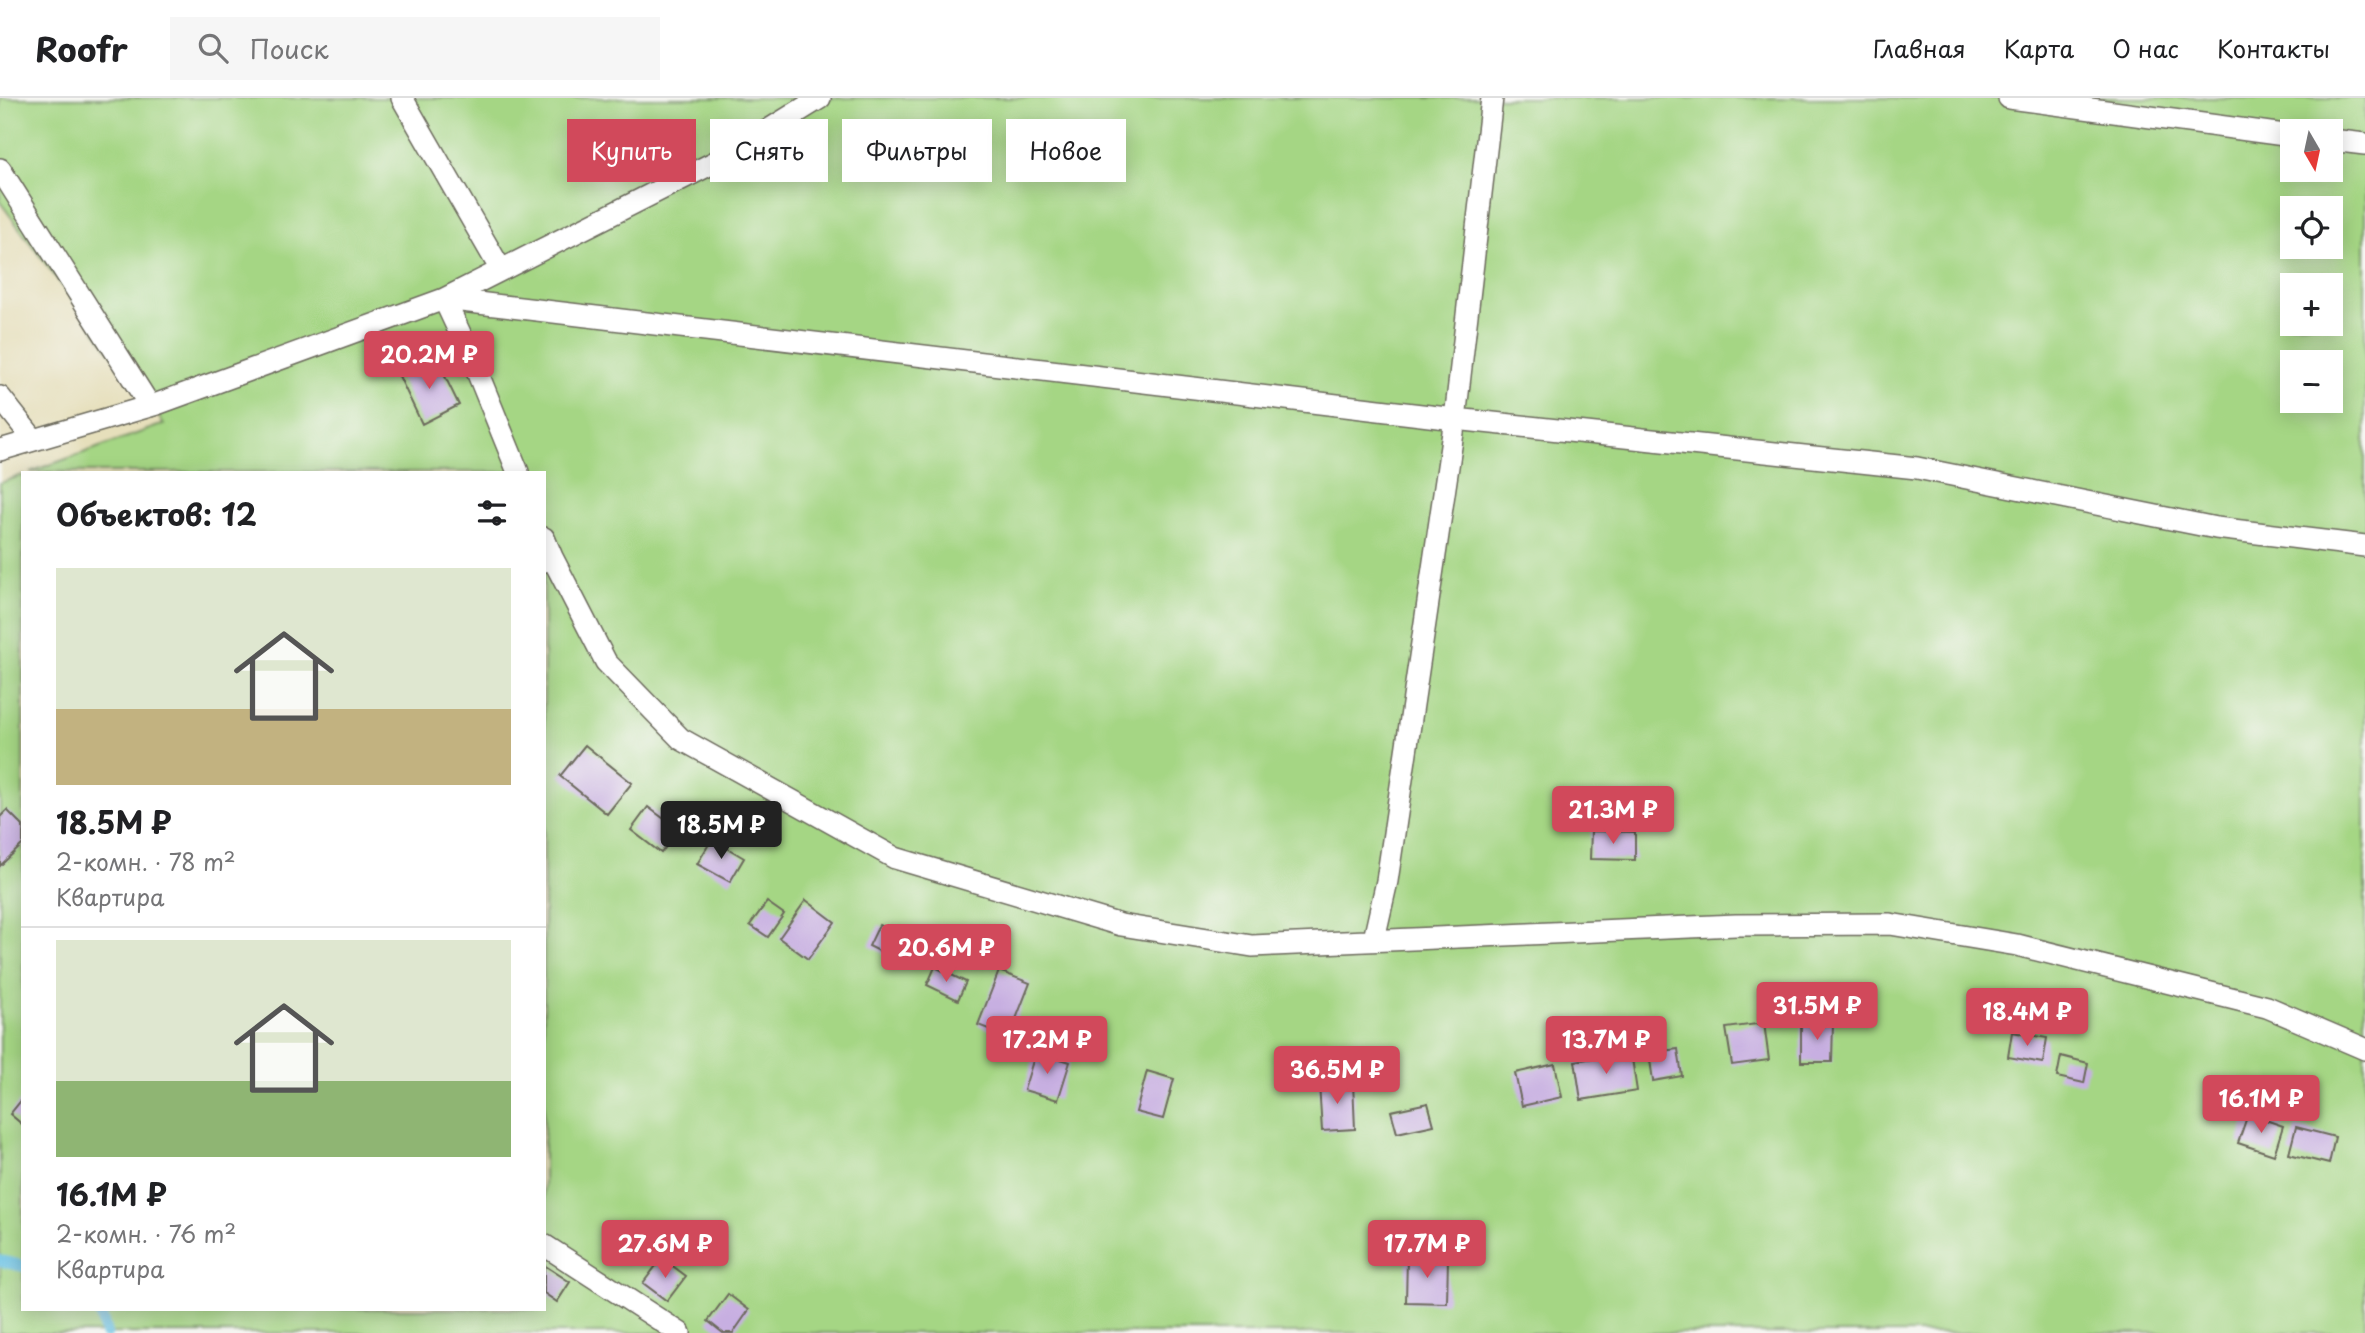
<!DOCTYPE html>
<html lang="ru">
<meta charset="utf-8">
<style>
body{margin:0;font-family:"Playpen Sans",sans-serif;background:#f6f6f6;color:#202124;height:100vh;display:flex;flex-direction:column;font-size:26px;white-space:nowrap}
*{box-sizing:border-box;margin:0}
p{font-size:23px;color:#757577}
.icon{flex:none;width:38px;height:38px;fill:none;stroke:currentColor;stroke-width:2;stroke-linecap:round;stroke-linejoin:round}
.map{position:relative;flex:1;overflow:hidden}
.sheet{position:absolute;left:21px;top:373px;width:525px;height:840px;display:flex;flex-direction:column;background:#fff;border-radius:0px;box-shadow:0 4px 18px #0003}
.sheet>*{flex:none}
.top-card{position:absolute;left:567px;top:21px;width:665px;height:63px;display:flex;gap:14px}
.needle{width:46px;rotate:171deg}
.buttons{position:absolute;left:2280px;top:21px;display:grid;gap:14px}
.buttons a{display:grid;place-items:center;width:63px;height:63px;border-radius:0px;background:#fff;box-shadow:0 4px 18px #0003;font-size:35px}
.price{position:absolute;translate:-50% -60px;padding:0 16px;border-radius:7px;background:#d1495b;color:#fff;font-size:23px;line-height:46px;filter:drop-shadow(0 2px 4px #0008)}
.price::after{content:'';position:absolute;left:50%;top:42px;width:21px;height:16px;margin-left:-10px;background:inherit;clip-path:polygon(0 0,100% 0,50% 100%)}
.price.selected{background:#222;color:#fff}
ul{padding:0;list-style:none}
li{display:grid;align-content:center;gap:14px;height:371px;padding:0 35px}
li+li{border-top:2px solid #e0e0e0}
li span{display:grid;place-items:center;height:217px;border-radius:0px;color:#555}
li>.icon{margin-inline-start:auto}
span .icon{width:126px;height:126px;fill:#fffc;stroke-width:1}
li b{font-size:30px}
h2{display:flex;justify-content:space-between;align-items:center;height:84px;padding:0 35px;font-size:30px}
.pill{padding:0 24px;border-radius:0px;background:#fff;box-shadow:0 4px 18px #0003;font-size:24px;line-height:63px}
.pill.selected{background:#d1495b;color:#fff}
header{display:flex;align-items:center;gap:42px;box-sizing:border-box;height:98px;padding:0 35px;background:#fff;border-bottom:2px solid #e0e0e0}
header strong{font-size:33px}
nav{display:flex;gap:38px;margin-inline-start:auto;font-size:24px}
.search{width:490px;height:63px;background:#f6f6f6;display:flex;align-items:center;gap:18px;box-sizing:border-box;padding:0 24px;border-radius:0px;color:#757577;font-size:26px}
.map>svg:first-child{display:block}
.green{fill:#a5d684;stroke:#688058;stroke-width:2;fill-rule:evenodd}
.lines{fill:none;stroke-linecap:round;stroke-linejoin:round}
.stream{stroke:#66c1e4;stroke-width:12}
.building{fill:#c7afe1}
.service-casing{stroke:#6c6a5d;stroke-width:24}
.service{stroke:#fff;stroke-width:21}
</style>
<header>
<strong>Roofr</strong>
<div class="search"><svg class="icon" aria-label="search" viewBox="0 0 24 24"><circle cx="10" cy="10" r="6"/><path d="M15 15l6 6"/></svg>Поиск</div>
<nav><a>Главная</a><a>Карта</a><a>О нас</a><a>Контакты</a></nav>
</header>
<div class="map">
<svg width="2365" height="1235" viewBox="0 0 2365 1235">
<rect width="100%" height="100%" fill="#f6f6f2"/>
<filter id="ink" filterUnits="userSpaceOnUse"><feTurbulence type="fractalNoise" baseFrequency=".0143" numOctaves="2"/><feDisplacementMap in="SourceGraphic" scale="14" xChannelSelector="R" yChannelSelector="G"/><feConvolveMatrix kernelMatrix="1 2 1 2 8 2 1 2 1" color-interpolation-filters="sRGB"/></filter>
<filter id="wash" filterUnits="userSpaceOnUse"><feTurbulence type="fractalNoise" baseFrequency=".00686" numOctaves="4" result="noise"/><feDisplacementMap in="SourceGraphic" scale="28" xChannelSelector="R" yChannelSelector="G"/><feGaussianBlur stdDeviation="1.57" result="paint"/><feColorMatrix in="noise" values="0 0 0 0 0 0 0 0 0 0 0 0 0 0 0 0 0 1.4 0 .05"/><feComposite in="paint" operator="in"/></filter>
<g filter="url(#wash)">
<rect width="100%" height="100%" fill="#e6dfbb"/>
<!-- green -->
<path class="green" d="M0 0H2365V1235H0V385L23 377V1211H544V374H30L164 326 0 104ZM2292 33H2331V72H2292ZM2292 110H2331V149H2292ZM2292 187H2331V226H2292ZM2292 264H2331V303H2292Z"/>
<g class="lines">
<!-- stream -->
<path class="stream" d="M0 1163 23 1168
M99 1211 106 1235"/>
</g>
<g id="blocks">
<!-- building -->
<path class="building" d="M436 260 459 307 422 326 399 278Z
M585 647 632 685 607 716 560 678Z
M648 709 679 732 661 755 631 732Z
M7 712 23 728V746L0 768V719Z
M1591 733 1635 734V762L1590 761Z
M712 741 744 760 730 784 697 766Z
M806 802 835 824 808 861 779 840Z
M767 804 784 816 768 839 750 827Z
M879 827 911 843 901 864 869 848Z
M935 869 966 884 958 902 927 887Z
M999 873 1030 885 1009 939 978 927Z
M1764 925 1769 962 1732 967 1726 930Z
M1801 925H1833L1832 964H1801Z
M2012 934 2047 940 2043 965 2008 959Z
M1678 951 1682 978 1653 983 1649 955Z
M1036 953 1070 964 1058 1002 1024 992Z
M1631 954 1637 993 1581 1002 1575 963Z
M2061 958 2088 965 2084 985 2057 979Z
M1555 966 1562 999 1522 1008 1515 975Z
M1147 973 1174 981 1163 1021 1136 1014Z
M1353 984 1355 1031 1322 1033 1319 986Z
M23 1000V1027L10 1016Z
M1428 1005 1434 1027 1397 1035 1391 1013Z
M2248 1016 2283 1028 2274 1057 2238 1045Z
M2296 1029 2335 1039 2329 1066 2289 1056Z
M662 1160 686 1178 667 1203 643 1185Z
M1407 1160H1448L1447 1205 1406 1204Z
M544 1167 570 1184 557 1204 544 1195Z
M728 1196 749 1212 733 1235H723L708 1223Z"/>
</g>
</g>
<g filter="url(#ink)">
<use href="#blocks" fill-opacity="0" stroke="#6c6a5d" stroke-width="2"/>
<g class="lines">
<!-- service casing -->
<g class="service-casing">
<path id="service" d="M402 0 501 172
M2009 0 2292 38
M2331 42 2365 46
M0 71 150 308
M0 299 34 342
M0 352 157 306 444 201 1455 321 1917 370 2216 430 2365 448
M518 374 472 261 444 201 725 59 820 0
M544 440 552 459 544 463
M552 459 606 564 681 641 895 760 1121 827 1252 848 1736 827 1890 826 2017 847 2267 909 2365 951
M1374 841 1387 783 1455 321 1492 0
M544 1147 680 1235"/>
</g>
<!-- service -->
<use href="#service" class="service"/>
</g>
</g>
</svg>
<div class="buttons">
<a><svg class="needle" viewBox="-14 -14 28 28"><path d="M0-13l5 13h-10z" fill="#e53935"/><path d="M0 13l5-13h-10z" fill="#757577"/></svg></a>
<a><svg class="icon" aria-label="locate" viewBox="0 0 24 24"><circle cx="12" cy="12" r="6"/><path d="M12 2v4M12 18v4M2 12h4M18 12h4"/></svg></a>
<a>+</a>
<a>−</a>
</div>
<b class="price" style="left:429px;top:293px">20.2M ₽</b>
<b class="price" style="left:1613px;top:748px">21.3M ₽</b>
<b class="price selected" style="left:721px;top:763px">18.5M ₽</b>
<b class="price" style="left:946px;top:886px">20.6M ₽</b>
<b class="price" style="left:1817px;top:944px">31.5M ₽</b>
<b class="price" style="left:2027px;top:950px">18.4M ₽</b>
<b class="price" style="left:1047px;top:978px">17.2M ₽</b>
<b class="price" style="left:1606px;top:978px">13.7M ₽</b>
<b class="price" style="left:1337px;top:1008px">36.5M ₽</b>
<b class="price" style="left:2261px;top:1037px">16.1M ₽</b>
<b class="price" style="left:665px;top:1182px">27.6M ₽</b>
<b class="price" style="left:1427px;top:1182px">17.7M ₽</b>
<div class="top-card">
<a class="pill selected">Купить</a>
<a class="pill">Снять</a>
<a class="pill">Фильтры</a>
<a class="pill">Новое</a>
</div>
<section class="sheet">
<h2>Объектов: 12<svg class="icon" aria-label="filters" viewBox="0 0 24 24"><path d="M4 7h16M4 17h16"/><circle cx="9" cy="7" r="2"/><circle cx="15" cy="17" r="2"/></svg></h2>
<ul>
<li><span style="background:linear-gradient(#dfe7d0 65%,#c2b280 0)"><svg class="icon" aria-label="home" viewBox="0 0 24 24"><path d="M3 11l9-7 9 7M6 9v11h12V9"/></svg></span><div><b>18.5M ₽</b><p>2-комн. · 78 m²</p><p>Квартира</p></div></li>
<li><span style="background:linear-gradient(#dfe7d0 65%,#8fb573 0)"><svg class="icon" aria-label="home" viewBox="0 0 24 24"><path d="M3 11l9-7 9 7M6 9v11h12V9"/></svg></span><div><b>16.1M ₽</b><p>2-комн. · 76 m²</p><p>Квартира</p></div></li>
</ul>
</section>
</div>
